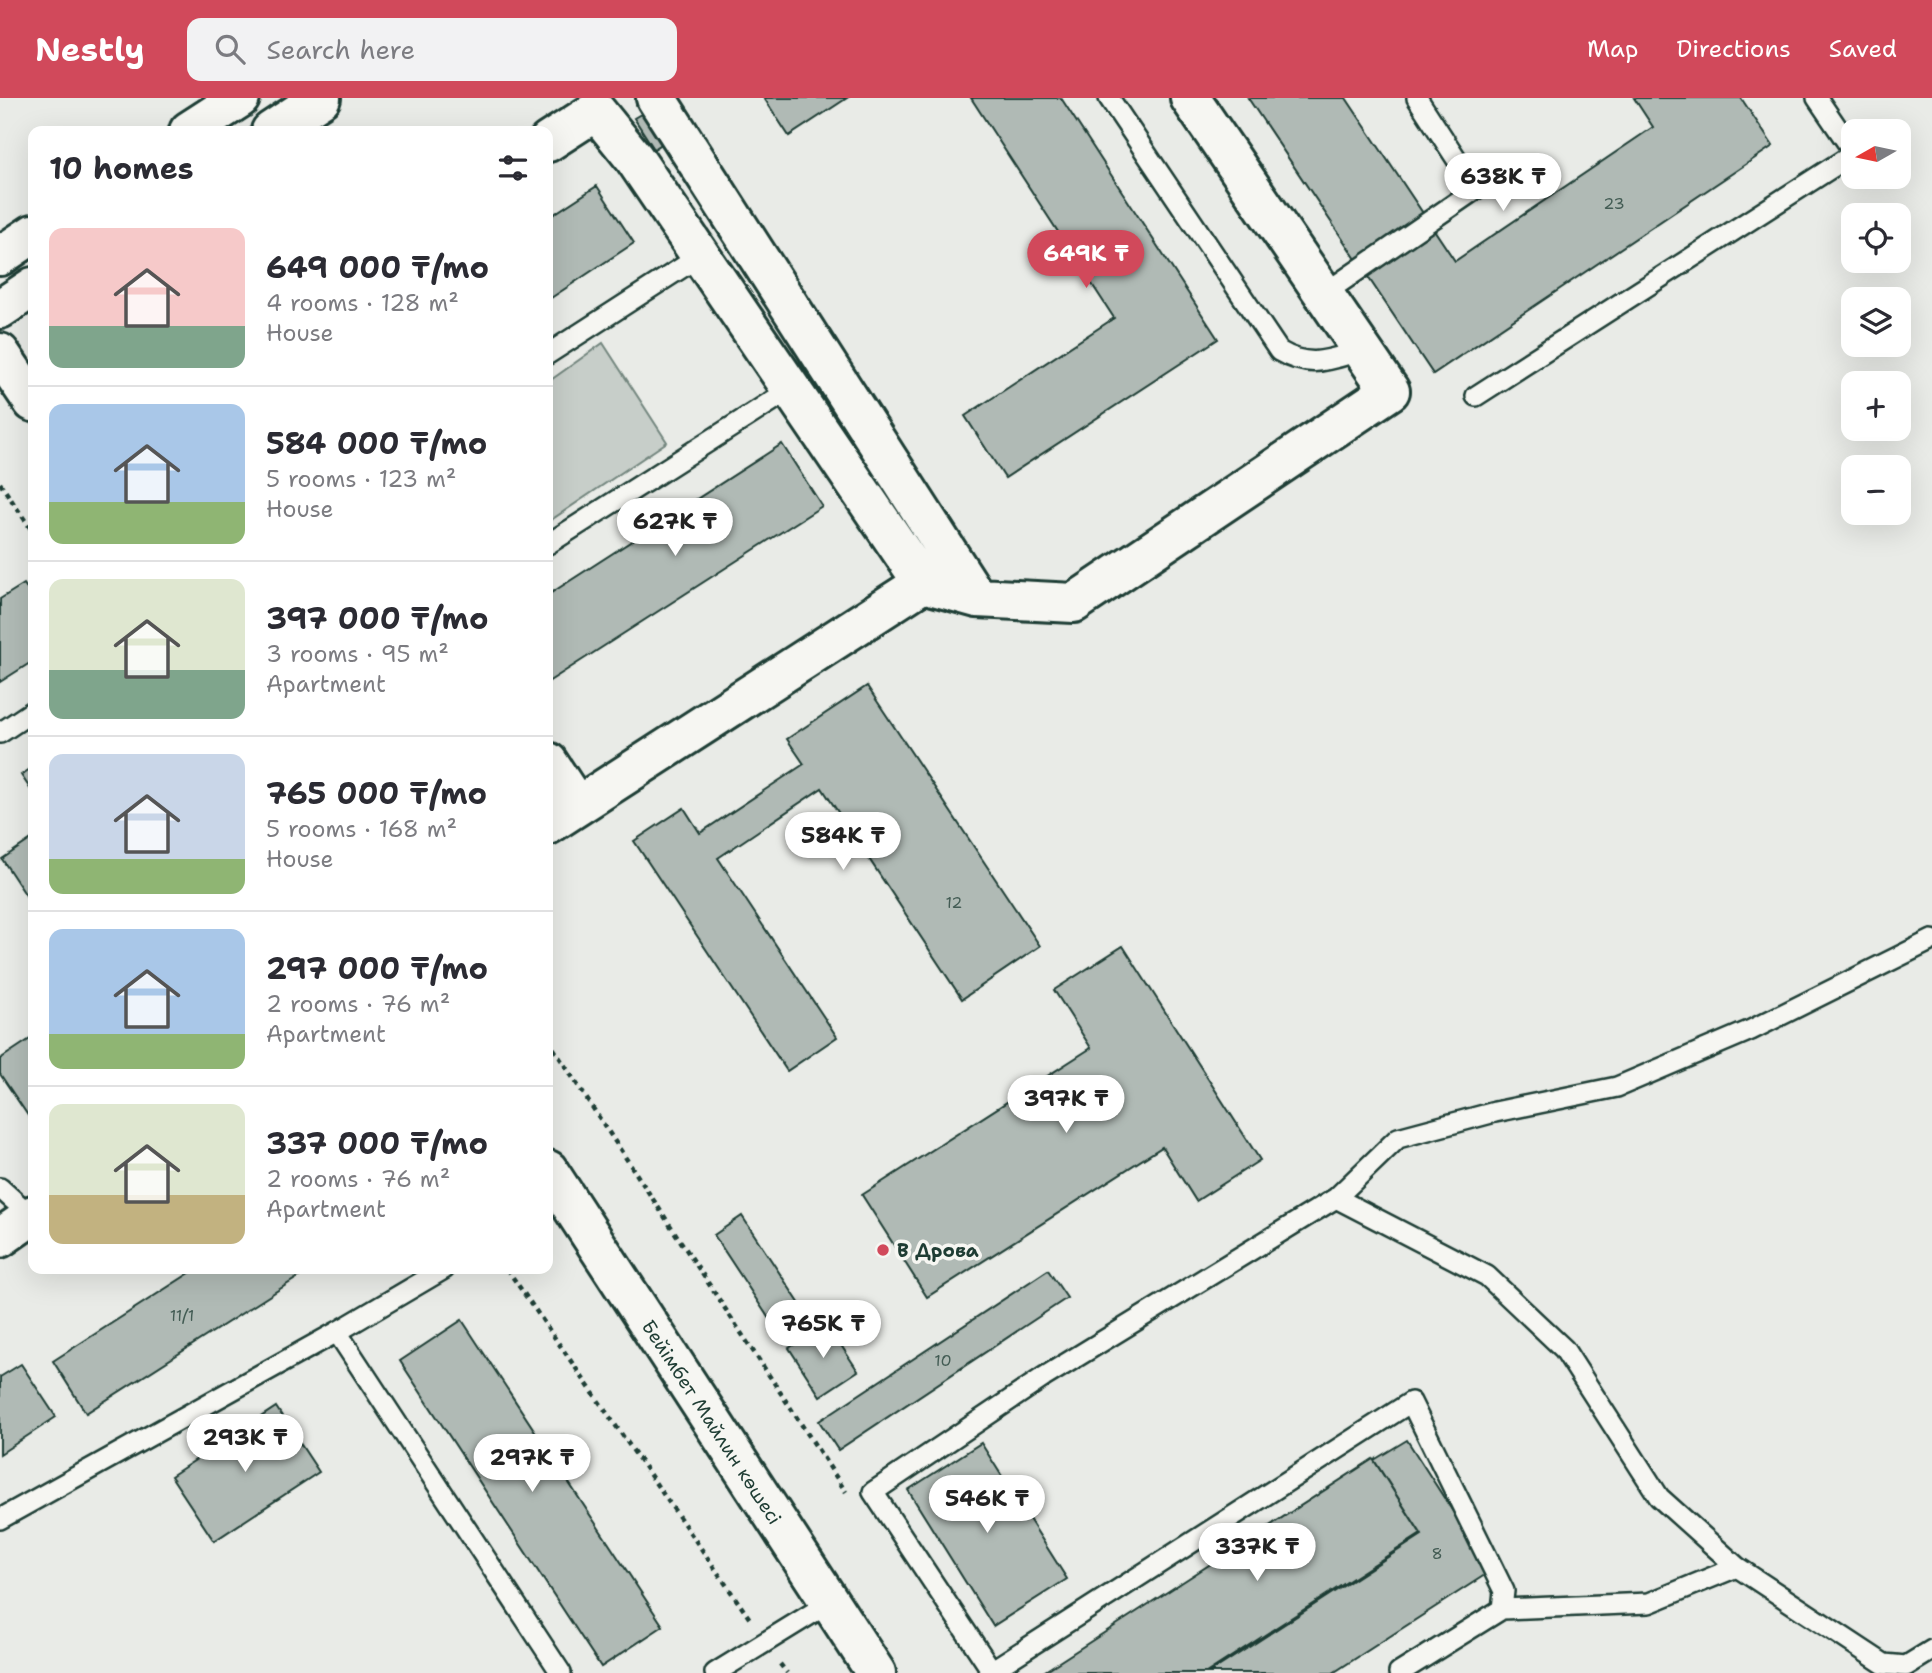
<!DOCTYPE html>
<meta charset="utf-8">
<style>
body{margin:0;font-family:"Shantell Sans",sans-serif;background:#f2f2f3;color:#2b2b33;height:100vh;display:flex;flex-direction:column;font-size:26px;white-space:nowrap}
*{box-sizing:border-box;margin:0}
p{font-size:23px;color:#7c7c81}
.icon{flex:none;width:38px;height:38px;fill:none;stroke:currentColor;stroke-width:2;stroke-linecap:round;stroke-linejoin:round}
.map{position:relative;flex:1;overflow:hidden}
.side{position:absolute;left:28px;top:28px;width:525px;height:1148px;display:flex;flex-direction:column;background:#fff;border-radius:14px;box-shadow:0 7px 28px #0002}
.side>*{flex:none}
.needle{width:46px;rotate:261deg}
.controls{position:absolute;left:1841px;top:21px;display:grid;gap:14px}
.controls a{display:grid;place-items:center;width:70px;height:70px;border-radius:14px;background:#fff;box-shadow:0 7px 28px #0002;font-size:35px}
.price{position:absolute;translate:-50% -60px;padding:0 16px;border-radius:24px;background:#fff;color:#222;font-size:23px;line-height:46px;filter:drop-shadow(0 2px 4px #0008)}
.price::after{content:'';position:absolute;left:50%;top:42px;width:21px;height:16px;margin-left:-10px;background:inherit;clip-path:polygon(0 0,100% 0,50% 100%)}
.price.selected{background:#d1495b;color:#fff}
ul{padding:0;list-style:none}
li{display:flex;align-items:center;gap:21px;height:175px;padding:0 21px}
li+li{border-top:2px solid #e1e1e2}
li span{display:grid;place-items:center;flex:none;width:196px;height:140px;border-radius:14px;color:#555}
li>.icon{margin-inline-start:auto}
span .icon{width:84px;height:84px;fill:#fffc;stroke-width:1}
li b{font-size:30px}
h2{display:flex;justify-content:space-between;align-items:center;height:84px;padding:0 21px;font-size:30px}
header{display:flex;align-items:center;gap:42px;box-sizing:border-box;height:98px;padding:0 35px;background:#d1495b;color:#fff}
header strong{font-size:33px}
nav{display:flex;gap:38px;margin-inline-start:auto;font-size:24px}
.search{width:490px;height:63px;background:#f2f2f3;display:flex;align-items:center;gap:18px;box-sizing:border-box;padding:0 24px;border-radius:14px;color:#7c7c81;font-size:26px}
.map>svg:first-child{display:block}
.green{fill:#c7cec9;stroke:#73867e;stroke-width:2}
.building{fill:#b0bab5;stroke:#1f3d34;stroke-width:2}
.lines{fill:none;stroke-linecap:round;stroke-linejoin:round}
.service-casing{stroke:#1f3d34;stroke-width:24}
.minor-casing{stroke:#1f3d34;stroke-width:44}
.tertiary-casing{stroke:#1f3d34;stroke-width:44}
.secondary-casing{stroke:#1f3d34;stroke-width:44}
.path{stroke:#1f3d34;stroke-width:4.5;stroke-dasharray:5 5;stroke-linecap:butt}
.service{stroke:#f6f6f2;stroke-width:19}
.minor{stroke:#f6f6f2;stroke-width:38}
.tertiary{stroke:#f6f6f2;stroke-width:38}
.secondary{stroke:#f6f6f2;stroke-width:38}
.poi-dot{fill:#d1495b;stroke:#f6f6f2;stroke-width:2.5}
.labels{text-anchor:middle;stroke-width:7;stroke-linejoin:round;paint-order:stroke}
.number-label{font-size:16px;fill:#435c54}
.poi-label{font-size:19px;font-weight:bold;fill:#1f3d34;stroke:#f6f6f2;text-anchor:start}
.street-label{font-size:19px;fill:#1f3d34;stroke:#f6f6f2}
</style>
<header>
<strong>Nestly</strong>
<div class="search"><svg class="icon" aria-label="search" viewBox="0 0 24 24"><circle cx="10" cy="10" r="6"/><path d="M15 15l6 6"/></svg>Search here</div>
<nav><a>Map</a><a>Directions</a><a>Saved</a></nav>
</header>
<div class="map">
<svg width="1932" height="1575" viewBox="0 0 1932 1575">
<rect width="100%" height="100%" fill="#e9ebe7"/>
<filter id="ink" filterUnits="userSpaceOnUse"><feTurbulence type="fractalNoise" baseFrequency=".0143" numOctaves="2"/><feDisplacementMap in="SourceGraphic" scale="14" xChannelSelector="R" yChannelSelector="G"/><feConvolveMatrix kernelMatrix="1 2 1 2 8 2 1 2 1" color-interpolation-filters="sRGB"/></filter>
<g filter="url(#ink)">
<!-- green -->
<path class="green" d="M603 245 667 344 548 424V284Z"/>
<!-- building -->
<path class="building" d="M764 0H847L789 38Z
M971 0H1061L1218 241 1005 380 965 318 1114 220Z
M1248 0H1346L1455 163 1653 29 1634 0H1741L1773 48 1433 276Z
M646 13 666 43 654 51 634 20Z
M597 88 634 145 548 202V120Z
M782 346 822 408 548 584V497Z
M24 486 33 500V563L0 584V501Z
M867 588 1040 848 962 901 822 690 718 760 837 939 787 973 634 743 684 710 700 735 804 666 787 641Z
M33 669V695L21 677Z
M33 740V808L2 761Z
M1123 848 1260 1062 1196 1103 1162 1049 927 1199 862 1097 1091 950 1054 892Z
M33 939V1016L29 1019 0 976V961Z
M742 1118 813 1226 785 1245 714 1137Z
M196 1171H311L86 1315 53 1263Z
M1048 1172 1067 1200 838 1352 819 1323Z
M462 1222 663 1528 601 1569 400 1263Z
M827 1226 858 1273 820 1298 789 1250Z
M21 1266 56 1319 0 1356V1279Z
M276 1309 319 1374 214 1443 171 1378Z
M1407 1342 1491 1473 1333 1575H1209L1422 1437 1374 1362Z
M981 1345 1067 1481 993 1528 908 1392Z
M1373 1361 1421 1436 1206 1575H1042Z"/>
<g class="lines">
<!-- service casing -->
<g class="service-casing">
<path id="service" d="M1109 0 1279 253C1311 272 1330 261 1363 252
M1817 0 1853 53
M1325 195 1476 91 1417 0
M548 256 700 158
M1476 298 1853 56
M548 446 791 291
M0 635 33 613
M0 1090 31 1118
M1336 1100 1487 1178 1564 1251 1659 1399 1737 1469
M337 1234 561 1575
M0 1421 337 1234 444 1171
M1502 1511 1649 1505 1737 1469 1884 1566 1906 1568 1932 1552
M992 1573 873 1394 1044 1279 1336 1100 1398 1040 1495 1014 1617 989 1751 932 1932 842
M715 1575 829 1505
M988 1575 1411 1304 1504 1493 1502 1511 1399 1575"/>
</g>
<!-- minor casing -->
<g class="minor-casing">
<path id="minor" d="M656 0 977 500
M548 44 596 13 634 60 923 485
M548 664 577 708
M548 727 923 485 977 500 1074 505 1390 293 1190 0
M0 1140 33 1117"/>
</g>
<!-- tertiary casing -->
<g class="tertiary-casing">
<path id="tertiary" d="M0 255 33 304
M548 1072 876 1575"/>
</g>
<!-- secondary casing -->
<g class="secondary-casing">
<path id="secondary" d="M189 33 240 0
M271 33 321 0
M0 158 33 136
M0 211 33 189"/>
</g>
<!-- path -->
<path class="path" d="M0 385 33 434
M548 942 846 1394
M507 1171 752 1524
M780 1566 787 1575"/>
<!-- service -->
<use href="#service" class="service"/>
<!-- minor -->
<use href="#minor" class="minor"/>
<!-- tertiary -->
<use href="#tertiary" class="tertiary"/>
<!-- secondary -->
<use href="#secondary" class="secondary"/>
</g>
</g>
<!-- markers -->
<circle class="poi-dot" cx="883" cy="1152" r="7"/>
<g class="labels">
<!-- number labels -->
<g class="number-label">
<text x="1614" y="111">23</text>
<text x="954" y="810">12</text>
<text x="182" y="1223">11/1</text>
<text x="943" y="1268">10</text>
<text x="1437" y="1461">8</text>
</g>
<!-- poi labels -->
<g class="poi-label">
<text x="897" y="1159">В Дрова</text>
</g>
<!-- street labels -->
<g class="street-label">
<text transform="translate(712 1324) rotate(57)" y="7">Бейімбет Майлин көшесі</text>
</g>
</g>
</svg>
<div class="controls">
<a><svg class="needle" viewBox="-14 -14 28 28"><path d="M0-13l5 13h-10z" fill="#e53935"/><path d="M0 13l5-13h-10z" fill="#7c7c81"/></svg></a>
<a><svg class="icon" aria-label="locate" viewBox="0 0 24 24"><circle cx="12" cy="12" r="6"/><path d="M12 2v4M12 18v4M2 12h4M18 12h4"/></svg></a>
<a><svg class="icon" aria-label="layers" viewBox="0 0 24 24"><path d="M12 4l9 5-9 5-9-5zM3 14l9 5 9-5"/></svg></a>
<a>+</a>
<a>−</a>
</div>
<b class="price" style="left:1503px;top:115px">638K ₸</b>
<b class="price selected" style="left:1086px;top:192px">649K ₸</b>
<b class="price" style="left:675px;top:460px">627K ₸</b>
<b class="price" style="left:843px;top:774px">584K ₸</b>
<b class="price" style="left:1066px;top:1037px">397K ₸</b>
<b class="price" style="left:823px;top:1262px">765K ₸</b>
<b class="price" style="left:245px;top:1376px">293K ₸</b>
<b class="price" style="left:532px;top:1396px">297K ₸</b>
<b class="price" style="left:987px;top:1437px">546K ₸</b>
<b class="price" style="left:1257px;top:1485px">337K ₸</b>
<section class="side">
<h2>10 homes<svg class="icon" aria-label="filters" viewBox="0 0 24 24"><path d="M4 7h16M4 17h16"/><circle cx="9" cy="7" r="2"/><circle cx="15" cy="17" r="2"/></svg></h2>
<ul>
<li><span style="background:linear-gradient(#f6c9c9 70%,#7fa58c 0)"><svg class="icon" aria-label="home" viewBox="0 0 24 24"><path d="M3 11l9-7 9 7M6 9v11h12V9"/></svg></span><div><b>649 000 ₸/mo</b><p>4 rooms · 128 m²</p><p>House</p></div></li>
<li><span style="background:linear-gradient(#a9c7e8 70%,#8fb573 0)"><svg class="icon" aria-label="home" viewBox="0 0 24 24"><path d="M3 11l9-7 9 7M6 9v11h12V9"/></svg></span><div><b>584 000 ₸/mo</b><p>5 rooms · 123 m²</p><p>House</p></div></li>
<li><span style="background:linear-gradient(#dfe7d0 65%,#7fa58c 0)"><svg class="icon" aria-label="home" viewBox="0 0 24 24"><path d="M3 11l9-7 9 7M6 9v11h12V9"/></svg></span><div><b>397 000 ₸/mo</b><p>3 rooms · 95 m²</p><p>Apartment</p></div></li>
<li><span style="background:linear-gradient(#c9d6e8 75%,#8fb573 0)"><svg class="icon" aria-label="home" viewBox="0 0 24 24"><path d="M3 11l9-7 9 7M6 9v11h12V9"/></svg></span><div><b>765 000 ₸/mo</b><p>5 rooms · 168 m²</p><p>House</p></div></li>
<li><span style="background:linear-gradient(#a9c7e8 75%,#8fb573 0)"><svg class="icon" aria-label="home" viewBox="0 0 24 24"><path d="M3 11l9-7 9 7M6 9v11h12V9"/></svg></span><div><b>297 000 ₸/mo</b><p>2 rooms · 76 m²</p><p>Apartment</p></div></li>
<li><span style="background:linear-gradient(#dfe7d0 65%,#c2b280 0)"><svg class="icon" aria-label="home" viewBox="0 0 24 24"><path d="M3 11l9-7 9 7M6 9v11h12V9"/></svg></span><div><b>337 000 ₸/mo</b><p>2 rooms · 76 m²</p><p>Apartment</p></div></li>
</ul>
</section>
</div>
